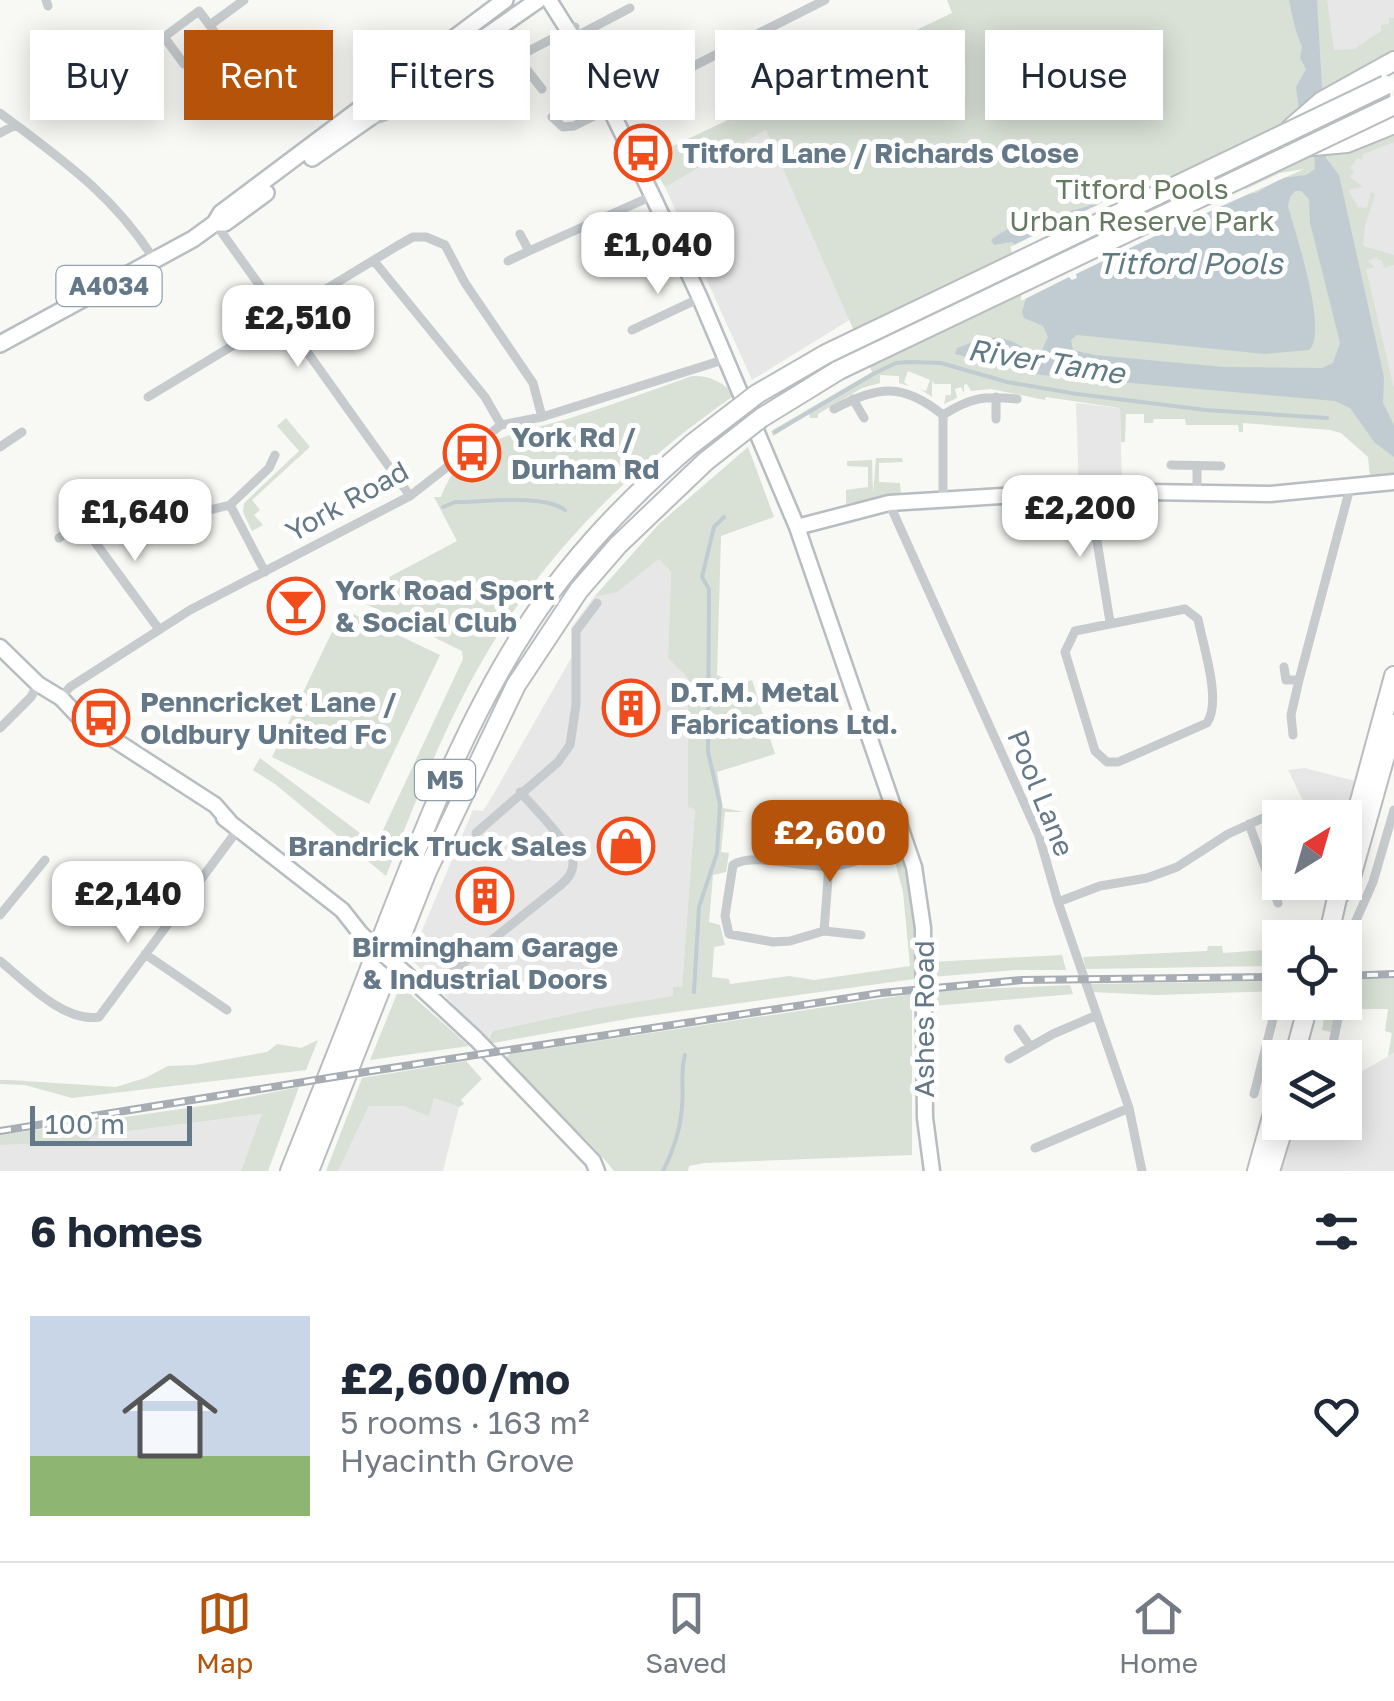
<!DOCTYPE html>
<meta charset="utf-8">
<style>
body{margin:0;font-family:"Golos Text",sans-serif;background:#f2f2f3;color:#1f2937;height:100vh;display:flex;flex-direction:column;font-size:38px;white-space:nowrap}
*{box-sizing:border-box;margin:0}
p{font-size:32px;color:#747a83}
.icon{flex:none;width:55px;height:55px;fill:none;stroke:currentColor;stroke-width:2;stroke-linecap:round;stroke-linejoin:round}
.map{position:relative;height:1171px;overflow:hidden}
.panel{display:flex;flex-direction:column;background:#fff;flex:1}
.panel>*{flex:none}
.guide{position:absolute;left:30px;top:30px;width:1335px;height:90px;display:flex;gap:20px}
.needle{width:65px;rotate:37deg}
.controls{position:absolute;left:1262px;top:800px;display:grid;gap:20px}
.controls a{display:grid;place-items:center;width:100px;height:100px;border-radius:0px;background:#fff;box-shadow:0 5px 25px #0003;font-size:50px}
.scale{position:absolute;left:30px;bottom:25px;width:162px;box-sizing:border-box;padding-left:10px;border:5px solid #647888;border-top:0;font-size:28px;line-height:35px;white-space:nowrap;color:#647888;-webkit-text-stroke:8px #fff;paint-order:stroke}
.price{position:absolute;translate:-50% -85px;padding:0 22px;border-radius:20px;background:#fff;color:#222;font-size:32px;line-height:65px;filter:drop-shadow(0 2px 5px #0008)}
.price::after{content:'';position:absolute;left:50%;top:60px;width:30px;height:22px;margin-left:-15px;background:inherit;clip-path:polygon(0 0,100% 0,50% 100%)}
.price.selected{background:#b45309;color:#fff}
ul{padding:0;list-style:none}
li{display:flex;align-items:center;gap:30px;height:250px;padding:0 30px}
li+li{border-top:2px solid #e0e1e3}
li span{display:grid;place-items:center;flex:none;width:280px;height:200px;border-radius:0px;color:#555}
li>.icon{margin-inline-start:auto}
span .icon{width:120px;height:120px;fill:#fffc;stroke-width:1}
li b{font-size:42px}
h2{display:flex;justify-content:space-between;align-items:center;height:120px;padding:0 30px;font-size:42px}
.pill{padding:0 35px;border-radius:0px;background:#fff;box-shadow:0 5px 25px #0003;font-size:35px;line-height:90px}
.pill.selected{background:#b45309;color:#fff}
.tab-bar{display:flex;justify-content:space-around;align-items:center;height:140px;border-top:2px solid #e0e1e3;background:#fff;font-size:28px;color:#747a83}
.tab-bar a{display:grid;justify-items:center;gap:5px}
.tab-bar .selected{color:#b45309}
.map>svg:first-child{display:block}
.built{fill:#e6e7e6}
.green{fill:#d9e0d5}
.water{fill:#c0ccd1;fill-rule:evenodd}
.pier{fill:#f8f8f5}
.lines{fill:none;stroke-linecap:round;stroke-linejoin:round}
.stream{stroke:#c0ccd1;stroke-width:4}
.secondary-casing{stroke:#b7bdc1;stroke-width:19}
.primary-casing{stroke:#babec2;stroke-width:20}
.highway-casing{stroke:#b9bdc0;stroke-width:22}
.street{stroke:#c7cbce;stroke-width:9}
.secondary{stroke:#fff;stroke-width:14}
.primary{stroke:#fff;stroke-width:15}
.highway{stroke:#fff;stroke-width:18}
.rail-casing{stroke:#a7adb3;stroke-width:8}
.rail{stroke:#fff;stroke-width:4;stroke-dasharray:11;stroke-linecap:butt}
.secondary-bridge-casing{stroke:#b7bdc1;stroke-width:19;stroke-linecap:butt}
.highway-bridge-casing{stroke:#b9bdc0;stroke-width:22;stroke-linecap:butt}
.secondary-bridge{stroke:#fff;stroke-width:14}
.highway-bridge{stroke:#fff;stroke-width:18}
.labels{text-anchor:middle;stroke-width:10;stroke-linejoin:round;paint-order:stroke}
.shield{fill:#fff;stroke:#92a0ac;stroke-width:2.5}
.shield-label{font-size:25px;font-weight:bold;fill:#647888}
.poi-label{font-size:28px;font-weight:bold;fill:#647888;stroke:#fff;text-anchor:start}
.park-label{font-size:28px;fill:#657a60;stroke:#fff}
.street-label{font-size:28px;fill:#647888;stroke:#fff}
.water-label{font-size:30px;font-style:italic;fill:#607b84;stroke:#fff}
</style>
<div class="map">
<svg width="1394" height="1171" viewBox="0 0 1394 1171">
<rect width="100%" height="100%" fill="#f8f8f5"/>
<!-- built -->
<path class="built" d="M1300 0H1394V52L1326 91Z
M766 130 851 319 752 380 665 187Z
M1394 131V442L1321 161Z
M1076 403 1120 408 1122 491 1079 492Z
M659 559 671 572 668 657 688 677V806L695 808 682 988 674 996 598 1008 491 1031 487 1044 427 974 410 959 473 810 483 811 493 795 574 653 571 628 594 597 617 591Z
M1304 768 1371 785 1345 866V818L1311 817 1288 770Z
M1394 1053V1171H1262L1280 1122H1345V1081Z
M434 1098 459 1107 443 1171H338L369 1106H403L429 1115Z
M263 1114 241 1171H0V1145L88 1142 89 1136Z"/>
<!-- green -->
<path class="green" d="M947 0H1327L1334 50 1354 49 1381 31V25L1389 24V18H1394V52L1326 92 1340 153 1394 131V142L1363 154 1362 160 1357 158 1350 168 1354 171 1350 177 1363 187 1348 190 1358 207 1367 208 1371 192 1375 194 1365 226 1363 246 1394 255V265L1384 268 1382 261 1376 258 1367 261 1375 267 1366 269 1394 389V473L1370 477 1368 457 1341 433 1330 430 1243 423V432H1239L1238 425H1186L1185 419H1154L1153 423H1144V414H1126L1125 442H1121L1120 408 1046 397 1045 400 991 389 971 391 967 384 964 385V393L961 387 955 389 957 398 944 404 946 395H951V384H934L932 381V397L920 389 926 391 930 380 908 371 904 382 909 386 899 383V376L880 375V383L862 388 818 414V418H810L809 414 773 436 771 431 872 372 766 130 665 187 648 158 952 13Z
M692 376C709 375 723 382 735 395 639 461 552 545 491 646 447 718 417 798 386 876L275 784 253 770 260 758 376 845 463 659 462 651 337 590 350 582 363 591 457 541 434 497H441C463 437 516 435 567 419 609 406 650 391 692 376Z
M286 418 310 447 252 500 260 510 254 515 263 525 252 531 243 512 244 503 299 451 277 426Z
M748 447 774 517 721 536 717 675 728 680 731 688 752 680 775 754 717 772 723 808 744 812H725L721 852 729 853 726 872 713 875 709 922 720 925 725 945 714 947 712 977 729 979 730 984 789 976 814 980 910 966 903 892 893 854H897C919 881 915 946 914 979L633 1018 487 1044 492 1031 598 1008 673 996V987H682L695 809 688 807V678L668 658 671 572 659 559 617 592 594 597 659 524Z
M876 458H902L903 462 879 463V482L900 483 901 494 846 504V490L868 487V467L847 466V461L872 460 873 493Z
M343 609 440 655 369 804 272 757Z
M880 799 890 823 886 824 880 802C860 807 850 821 831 831L790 821Z
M1275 943 1280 948V966L1086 969 1083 957 1207 951 1208 946H1222L1223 953 1264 950V945Z
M1062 955 1066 970H1015L932 977V962Z
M1394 978V1053L1388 1056 1392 1033 1385 1031 1388 1009H1336L1331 1032 1322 1030 1327 1003 1345 1002V980Z
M1280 981V991L1156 995 1092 992 1089 984Z
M401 984 409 993 469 1046 370 1060Z
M1070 985 1073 994 933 1006 934 991Z
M912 994V1155L704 1163 689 1166 688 1171H614C584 1132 543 1104 512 1066L509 1068 502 1061 510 1054Z
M318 1040 306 1070 72 1098 25 1085 0 1084V1080H10L116 1087 145 1078 168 1066 195 1065 267 1052 277 1044 301 1048Z
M466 1061 482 1079 461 1100 464 1104 459 1107 434 1098 429 1116 403 1106H369L338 1171H326L362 1078Z
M299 1087 268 1171H241L262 1114 90 1136 89 1142 0 1145V1135L215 1104Z"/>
<!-- water -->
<path class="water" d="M1289 0H1317L1326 158 1339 175 1384 377 1383 403 1394 425V457L1375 443 1350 408 1335 401 1041 375 955 354 957 348C983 338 996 331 1023 347L1025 356 1042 350 1048 337 1043 326 1024 318 1022 312 1028 292 1015 245 1012 242 994 245 991 240C1019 217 1057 217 1091 205L1256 193 1282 178 1306 175 1315 169 1312 111 1299 110 1296 87 1306 69 1300 58 1302 47C1296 33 1292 16 1289 0ZM1295 191H1301L1309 199 1310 223 1340 343 1333 363 1322 368 1224 367 1094 355 1073 350 1071 340 1077 335 1265 354 1309 350C1329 333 1295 232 1288 206L1290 197Z"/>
<!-- pier -->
<path class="pier" d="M1304 169 1153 237 1076 274 1077 278 1072 280 1069 277 1021 301 1022 276 1010 247 1139 185 1163 174 1175 177 1217 176 1246 189 1280 173Z"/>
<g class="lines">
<!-- stream -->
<path class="stream" d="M775 432 875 373 896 363 908 362 941 363 1007 382 1077 394 1206 410 1327 418
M443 507 455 502C484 502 543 494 565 510
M694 992 699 907 717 853 720 804 708 752 709 589 702 577 714 527 724 517
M663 1171C673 1151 681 1127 682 1106 684 1088 680 1072 685 1055"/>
<!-- secondary casing -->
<g class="secondary-casing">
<path id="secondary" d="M549 0 585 57 655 201 700 298 797 527 914 867 923 928 925 1118 932 1171
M797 527 889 503 1085 491 1270 494 1394 482
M0 647 38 684 61 698 79 717 215 805 229 821
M224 818 342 910 361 934
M405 973 476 1039 593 1161 597 1171"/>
</g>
<!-- primary casing -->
<g class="primary-casing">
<path id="primary" d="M312 158 538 0
M215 223H225L266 193
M0 344 193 239 215 223 221 213 505 0"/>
</g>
<!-- highway casing -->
<g class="highway-casing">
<path id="highway" d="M1291 128 1322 101 1394 61
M1313 146 1347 143 1394 124
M1345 856 1394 676
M1340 894 1351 877 1394 724
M1328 938 1340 885
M1290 1058 1296 1050 1309 1002
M290 1171C320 1096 350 1021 379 945 422 834 464 723 529 623 573 556 631 496 692 444
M309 1171 427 871 516 685 579 590 618 545 706 461
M1257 1171 1280 1088
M1270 1171 1285 1122"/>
</g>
<!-- street -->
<path class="street" d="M46 0 48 6
M199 11 219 38 184 64 164 37Z
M210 25 244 0
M573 38 630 8
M542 89 517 57 575 27
M0 113C61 159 114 195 155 261
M552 117 563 127 574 126 825 0
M372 120C397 120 495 52 501 27
M0 133 15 125
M215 223 410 496
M529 251 652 196
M374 261 485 397 501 425
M508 261 529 251 520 234
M632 330 700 298
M148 397 397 246 413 237H426L445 245 465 283 533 383 542 417
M996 397V419
M853 399 864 418
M834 409C879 386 902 382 943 415
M943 415V500
M943 415C971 397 984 396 1017 399
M0 447 22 432
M1171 465 1221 466
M1089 491 1110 622
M1197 494V466
M889 503 1039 836 1058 902 1129 1108 1142 1171
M230 505 265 572
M169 520 230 505 269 468 275 455
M81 523 158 628
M59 538 95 512
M1185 609 1198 619C1203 646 1222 701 1207 723L1118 762H1107L1095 751 1065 652 1075 631Z
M1284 667 1286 680H1299
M61 698 70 687 190 610 410 496 501 425 542 417 726 359
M0 728 31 697 38 684
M1293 735 1291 715 1299 680 1350 488
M1249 824 1278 903
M476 833 558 762 570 745 576 705V631L597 603
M1058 902 1100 886 1147 878 1177 867 1228 834 1263 818
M0 915 45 860
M1331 929 1349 930 1354 925 1373 882 1394 810
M824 931 829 866
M861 935 824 931 790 941 773 942 729 934 725 916 733 865C754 851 808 870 836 866 860 862 883 850 905 841
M145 954 227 1010
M0 961C26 982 64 1023 99 1017L239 828
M427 992 557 888C566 881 574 873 573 861 572 846 532 805 520 792
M1018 1029 1030 1046
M1265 1054 1280 1059
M1330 1058 1340 1009
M1009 1059 1053 1034 1097 1015
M1254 1094 1275 1011
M1035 1148 1129 1108"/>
<!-- secondary -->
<use href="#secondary" class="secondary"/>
<!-- primary -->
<use href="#primary" class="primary"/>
<!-- highway -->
<use href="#highway" class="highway"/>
<!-- rail casing -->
<g class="rail-casing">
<path id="rail" d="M1345 976 1394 974
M0 1131 365 1072 881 993 1022 980 1280 977"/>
</g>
<!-- rail -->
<use href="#rail" class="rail"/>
<!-- secondary-bridge casing -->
<g class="secondary-bridge-casing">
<path id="secondary-bridge" d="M361 934 405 973"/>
</g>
<!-- highway-bridge casing -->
<g class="highway-bridge-casing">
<path id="highway-bridge" d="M692 444 757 394 826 354 1386 85
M706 461 761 418 839 370 1394 105"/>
</g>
<!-- secondary-bridge -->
<use href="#secondary-bridge" class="secondary-bridge"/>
<!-- highway-bridge -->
<use href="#highway-bridge" class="highway-bridge"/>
</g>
<!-- icons -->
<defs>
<g id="bus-ring" transform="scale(2.875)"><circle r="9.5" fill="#fff" stroke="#f24c1b" stroke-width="1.5"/><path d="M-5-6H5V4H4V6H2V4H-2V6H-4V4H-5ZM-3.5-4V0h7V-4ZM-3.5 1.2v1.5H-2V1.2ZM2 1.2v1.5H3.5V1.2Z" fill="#f24c1b"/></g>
<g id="bar-ring" transform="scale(2.875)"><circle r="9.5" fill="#fff" stroke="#f24c1b" stroke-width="1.5"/><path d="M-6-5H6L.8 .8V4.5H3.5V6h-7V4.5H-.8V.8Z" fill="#f24c1b"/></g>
<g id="building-ring" transform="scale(2.875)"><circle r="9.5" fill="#fff" stroke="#f24c1b" stroke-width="1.5"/><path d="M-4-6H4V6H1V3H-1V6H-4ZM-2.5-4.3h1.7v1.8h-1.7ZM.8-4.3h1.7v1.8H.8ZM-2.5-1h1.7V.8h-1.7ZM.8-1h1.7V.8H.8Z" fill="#f24c1b"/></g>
<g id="shop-ring" transform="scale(2.875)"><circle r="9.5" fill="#fff" stroke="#f24c1b" stroke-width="1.5"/><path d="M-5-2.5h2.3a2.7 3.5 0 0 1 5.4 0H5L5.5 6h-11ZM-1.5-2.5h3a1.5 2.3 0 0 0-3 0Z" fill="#f24c1b"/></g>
</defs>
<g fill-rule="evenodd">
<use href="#bus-ring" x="643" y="153"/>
<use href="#bus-ring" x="472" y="453"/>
<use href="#bar-ring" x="296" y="606"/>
<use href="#building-ring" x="631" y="708"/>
<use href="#bus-ring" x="101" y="718"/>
<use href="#shop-ring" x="626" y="846"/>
<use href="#building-ring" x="485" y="896"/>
</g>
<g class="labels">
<!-- shield labels -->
<g class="shield">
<rect x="56.5" y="266" width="105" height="40" rx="8"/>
<rect x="415" y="760" width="60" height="40" rx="8"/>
</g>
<g class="shield-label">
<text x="109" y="295">A4034</text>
<text x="445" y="789">M5</text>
</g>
<!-- poi labels -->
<g class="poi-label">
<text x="682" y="163">Titford Lane / Richards Close</text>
<text x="511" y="447">York Rd /<tspan x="511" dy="32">Durham Rd</tspan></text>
<text x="335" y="600">York Road Sport<tspan x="335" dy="32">&amp; Social Club</tspan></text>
<text x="670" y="702">D.T.M. Metal<tspan x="670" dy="32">Fabrications Ltd.</tspan></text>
<text x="140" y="712">Penncricket Lane /<tspan x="140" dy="32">Oldbury United Fc</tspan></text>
<text x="587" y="856" text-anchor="end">Brandrick Truck Sales</text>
<text x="485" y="957" text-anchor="middle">Birmingham Garage<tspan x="485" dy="32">&amp; Industrial Doors</tspan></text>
</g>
<!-- park labels -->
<g class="park-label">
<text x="1142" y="199">Titford Pools<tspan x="1142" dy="32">Urban Reserve Park</tspan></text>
</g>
<!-- street labels -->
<g class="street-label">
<text transform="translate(347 501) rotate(-29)" y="10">York Road</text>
<text transform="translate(1041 793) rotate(68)" y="10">Pool Lane</text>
<text transform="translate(924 1019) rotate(-90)" y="10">Ashes Road</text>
</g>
<!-- water labels -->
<g class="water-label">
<text x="1190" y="274">Titford Pools</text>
<text transform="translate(1046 362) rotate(9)" y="10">River Tame</text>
</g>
</g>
</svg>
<div class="controls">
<a><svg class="needle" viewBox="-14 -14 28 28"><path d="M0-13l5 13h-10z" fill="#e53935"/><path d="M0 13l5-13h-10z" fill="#747a83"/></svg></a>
<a><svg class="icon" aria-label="locate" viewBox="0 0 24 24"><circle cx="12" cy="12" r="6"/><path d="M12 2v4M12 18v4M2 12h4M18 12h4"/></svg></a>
<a><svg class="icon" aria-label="layers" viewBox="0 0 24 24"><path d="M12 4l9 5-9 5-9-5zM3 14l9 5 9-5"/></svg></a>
</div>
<div class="scale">100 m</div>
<b class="price" style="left:658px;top:297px">£1,040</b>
<b class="price" style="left:298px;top:370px">£2,510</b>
<b class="price" style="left:1080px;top:560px">£2,200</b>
<b class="price" style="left:135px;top:564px">£1,640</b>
<b class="price selected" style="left:830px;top:885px">£2,600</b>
<b class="price" style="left:128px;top:946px">£2,140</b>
<div class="guide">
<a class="pill">Buy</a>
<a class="pill selected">Rent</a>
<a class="pill">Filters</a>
<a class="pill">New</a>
<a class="pill">Apartment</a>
<a class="pill">House</a>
</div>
</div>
<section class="panel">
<h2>6 homes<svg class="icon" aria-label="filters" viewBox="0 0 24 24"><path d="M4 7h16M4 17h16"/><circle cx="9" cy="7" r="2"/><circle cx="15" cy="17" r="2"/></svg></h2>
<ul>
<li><span style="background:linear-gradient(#c9d6e8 70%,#8fb573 0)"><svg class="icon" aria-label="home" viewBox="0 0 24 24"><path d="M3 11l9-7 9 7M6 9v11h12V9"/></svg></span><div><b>£2,600/mo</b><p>5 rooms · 163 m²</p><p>Hyacinth Grove</p></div><svg class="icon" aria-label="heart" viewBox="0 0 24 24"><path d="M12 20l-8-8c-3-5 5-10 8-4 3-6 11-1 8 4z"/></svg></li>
</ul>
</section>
<nav class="tab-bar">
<a class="selected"><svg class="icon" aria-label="map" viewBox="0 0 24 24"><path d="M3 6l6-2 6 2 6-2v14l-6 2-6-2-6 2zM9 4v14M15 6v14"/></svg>Map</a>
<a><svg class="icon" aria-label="saved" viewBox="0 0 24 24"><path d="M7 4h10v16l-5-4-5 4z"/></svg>Saved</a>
<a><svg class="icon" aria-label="home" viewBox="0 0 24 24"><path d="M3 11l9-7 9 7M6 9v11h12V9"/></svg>Home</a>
</nav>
